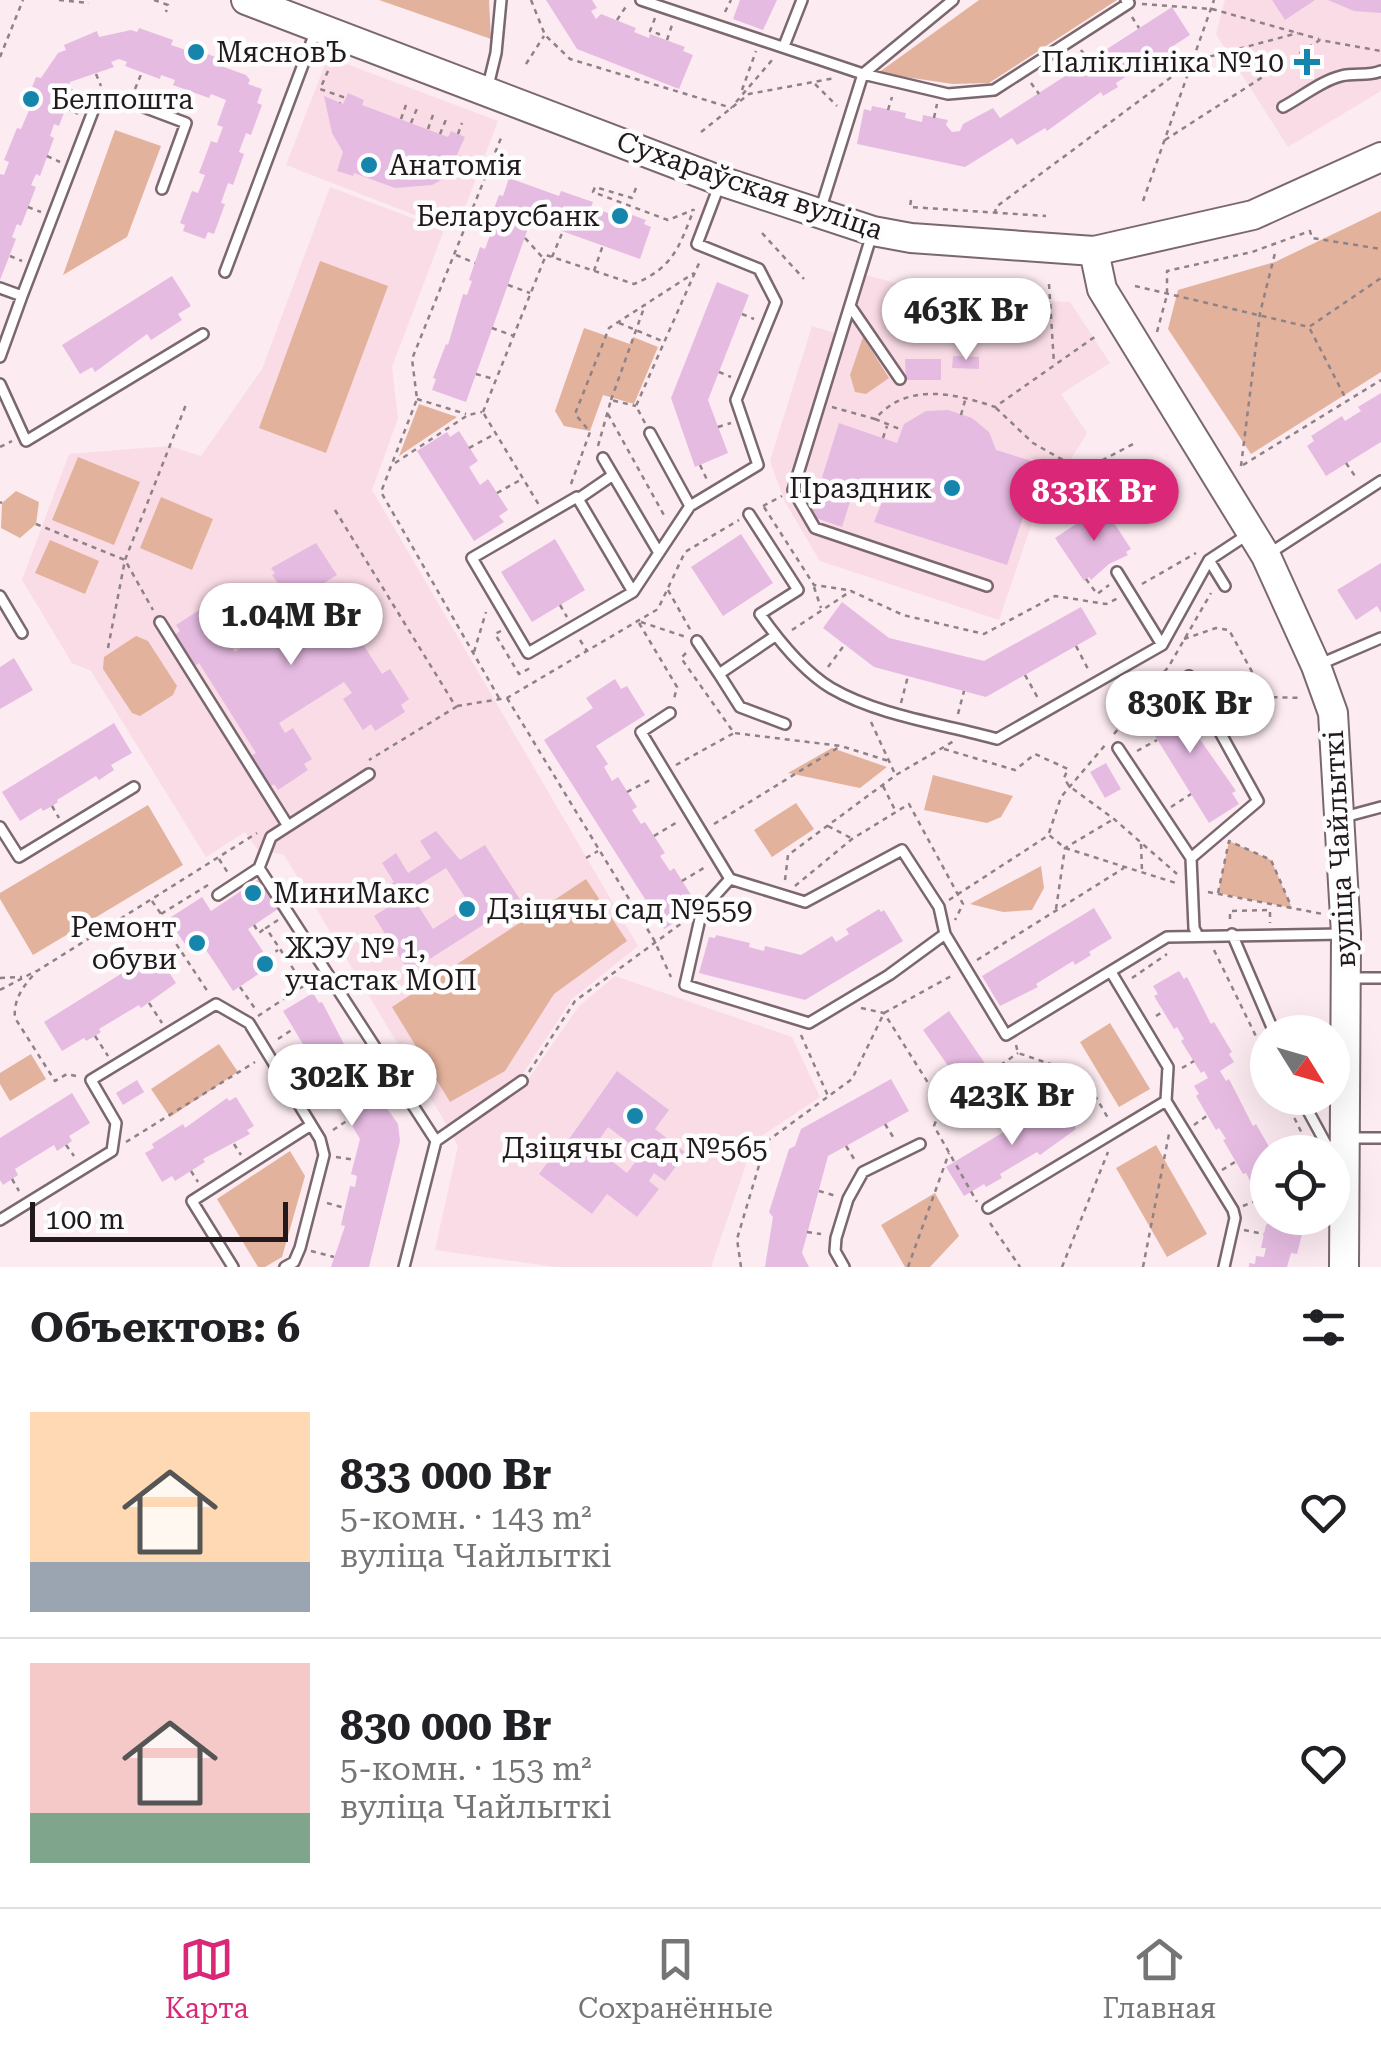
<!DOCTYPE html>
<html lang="ru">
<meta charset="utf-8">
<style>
body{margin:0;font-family:"Roboto Serif",serif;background:#f6f6f6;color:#202124;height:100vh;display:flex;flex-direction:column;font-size:38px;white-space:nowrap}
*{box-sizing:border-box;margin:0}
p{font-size:32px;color:#757577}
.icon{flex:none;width:55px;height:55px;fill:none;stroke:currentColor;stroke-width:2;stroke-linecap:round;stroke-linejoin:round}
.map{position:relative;height:1267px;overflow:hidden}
.sheet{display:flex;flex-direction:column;background:#fff;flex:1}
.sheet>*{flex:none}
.needle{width:65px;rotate:127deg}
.controls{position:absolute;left:1250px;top:1015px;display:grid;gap:20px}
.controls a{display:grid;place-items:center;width:100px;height:100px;border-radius:50%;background:#fff;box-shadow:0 10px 40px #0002;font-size:50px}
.scale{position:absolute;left:30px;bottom:25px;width:258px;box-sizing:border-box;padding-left:10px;border:5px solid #21191c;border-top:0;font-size:28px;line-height:35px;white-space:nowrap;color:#21191c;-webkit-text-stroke:8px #fdfdfd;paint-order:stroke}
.price{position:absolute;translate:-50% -85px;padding:0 22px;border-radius:35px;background:#fff;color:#222;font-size:32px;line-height:65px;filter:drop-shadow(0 2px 5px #0008)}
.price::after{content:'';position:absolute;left:50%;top:60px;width:30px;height:22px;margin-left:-15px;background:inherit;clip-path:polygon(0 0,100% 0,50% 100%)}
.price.active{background:#db2777;color:#fff}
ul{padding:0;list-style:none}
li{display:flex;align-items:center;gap:30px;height:250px;padding:0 30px}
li+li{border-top:2px solid #e0e0e0}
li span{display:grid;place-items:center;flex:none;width:280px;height:200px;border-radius:0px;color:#555}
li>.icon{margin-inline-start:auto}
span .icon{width:120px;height:120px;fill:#fffc;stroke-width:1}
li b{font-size:42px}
h2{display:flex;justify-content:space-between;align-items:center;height:120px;padding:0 30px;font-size:42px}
.menu{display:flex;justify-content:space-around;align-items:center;height:140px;border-top:2px solid #e0e0e0;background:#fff;font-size:28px;color:#757577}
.menu a{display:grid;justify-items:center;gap:5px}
.menu .active{color:#db2777}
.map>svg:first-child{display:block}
.built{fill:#fadce6}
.green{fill:#e3b29c}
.building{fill:#e6bbe2;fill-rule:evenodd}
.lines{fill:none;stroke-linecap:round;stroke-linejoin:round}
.lane-casing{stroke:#7a686e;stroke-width:14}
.secondary-casing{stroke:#7a686e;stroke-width:32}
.path{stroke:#8e8286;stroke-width:2.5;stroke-dasharray:5 5;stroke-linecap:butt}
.lane{stroke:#fff;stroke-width:9}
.secondary{stroke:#fff;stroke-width:28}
.poi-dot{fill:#1685ac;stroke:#fdfdfd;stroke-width:4}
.labels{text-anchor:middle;stroke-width:9;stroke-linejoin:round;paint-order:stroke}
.poi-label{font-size:28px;fill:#21191c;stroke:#fdfdfd;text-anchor:start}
.street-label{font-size:28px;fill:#21191c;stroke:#fdfdfd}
</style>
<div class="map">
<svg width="1381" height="1267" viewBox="0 0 1381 1267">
<rect width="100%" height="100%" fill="#fcebf1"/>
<!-- built -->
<path class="built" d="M1225 0H1381V91L1288 147 1216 34Z
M328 57 498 121 456 231 286 165Z
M330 187 444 230 392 367 398 418 372 490 638 946 572 999 520 1078 448 1127 284 855 257 849 245 832 206 857 91 671 72 663 22 580 69 454 169 446 201 456 262 369Z
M854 272 950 297 1070 302 1110 363 1061 394 1087 433 1032 523 999 620 820 561 785 502 770 461 812 326 835 333Z
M615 976 792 1037 820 1097 754 1141 711 1267H555L435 1250 458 1146 452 1135 525 1084 579 1006Z"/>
<!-- green -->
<path class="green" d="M379 0H489L491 39Z
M979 0H1117L989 83 953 84 878 73Z
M115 130 161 146 127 237 63 275Z
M1381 211V372L1251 454 1168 329 1178 290 1275 262Z
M320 261 388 286 326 453 259 428Z
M584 328 630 344 633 337 658 347 634 404 603 395 590 431 564 426 555 411Z
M863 337 889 378 866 394 855 392 850 375Z
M419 404 457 417 399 456Z
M78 457 140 482 114 545 52 520Z
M16 491 39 502 36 524 20 538 1 528 2 503Z
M161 497 213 519 192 570 140 548Z
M50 540 99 561 85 594 35 573Z
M136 636 148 641 177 686 173 695 140 716 132 713 103 669 104 657Z
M832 748 887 767 860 788 788 773Z
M933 775 1013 796 1001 817 987 823 924 810Z
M796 803 814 829 772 857 754 830Z
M148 805 183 865 33 955 0 899V893Z
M1229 841 1271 860 1292 908 1218 893Z
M1041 866 1044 888 1032 910 1003 912 970 904Z
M586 879 627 941 554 994 505 1071 450 1102 392 1007Z
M1110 1023 1150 1089 1119 1107 1080 1042Z
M219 1044 238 1072 170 1117 151 1089Z
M31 1054 46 1079 10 1101 0 1084V1073Z
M1156 1145 1207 1234 1167 1257 1116 1168Z
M290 1151 305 1176 282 1257 265 1267H258L217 1199Z
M935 1193 959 1236 930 1267H905L881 1225Z"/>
<!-- building -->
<path class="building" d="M546 0H592L597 8 591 11 596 19 601 14 636 28 634 32 649 38 650 34 685 47 683 51 693 55 679 89 577 49Z
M740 0H777L763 30 733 19Z
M1272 0H1315L1285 20Z
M1328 0H1381V13L1354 11Z
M1172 7 1190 35 1170 48 1173 51 1158 62 1155 58 1116 83 1118 87 1103 96 1101 92 1047 131 1045 128 1017 145 1012 138 965 167 857 144 864 109 871 111 872 106 906 113 905 118 922 122 923 115 948 120 946 125 952 132 960 131 963 124 993 108 1000 118Z
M139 28 173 40 171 45 186 50 187 46 223 60 221 66 246 75 250 80 248 84 262 89 257 103 262 105 251 135 246 133 239 152 244 154 233 185 228 183 221 203 225 204 214 234 208 232 205 239 183 231 185 225 180 223 192 191 198 193 205 175 199 173 211 141 217 143 223 127 217 125 226 100 211 94 209 98 173 85 175 80 161 75 160 79 125 66 127 62 119 59 111 62 114 67 70 82 68 88 73 89 59 126 54 124 50 136 54 138 40 176 36 174 31 185 36 187 21 226 17 224 12 237 16 239 0 280V174L4 175 9 162 4 160 17 128 21 129 30 108 25 106 36 77 41 78 58 53 66 50 64 45 97 31 99 37 131 30 137 32Z
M348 93 364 100 362 105 448 137 451 131 465 137 447 177 432 185 395 188 354 173 353 176 337 171 343 152 332 133 324 96 343 104Z
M509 178 559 196 561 191 593 202 591 207 611 214 613 208 646 220 644 224 651 227 640 259 531 220 466 402 432 390 436 379 433 378 446 344 448 345 463 294 467 295 472 281 469 280 480 247 485 249 492 230 487 228 499 195 503 196Z
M172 276 191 306 178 314 182 320 151 340 147 334 95 372 92 367 80 374 62 345Z
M717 282 749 295 708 400 728 453 695 467 671 398Z
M953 356 979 357V369L952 368Z
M905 359H941V380H906Z
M1381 393V442L1326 476 1307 446 1314 441 1311 436 1342 416 1345 421 1361 411 1358 407Z
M948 410 972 418 989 432 996 450 1041 464 1007 565 874 522 886 492 856 483 842 527 810 516 839 423 897 443 904 424 926 411Z
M459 431 478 461 469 467 480 485 488 479 508 510 499 516 504 522 474 541 417 451 447 432 450 437Z
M1103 506 1131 549 1126 552 1128 555 1109 564 1091 580 1089 577 1084 581 1055 538Z
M741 534 773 583 723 616 691 567Z
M555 539 585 590 532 622 501 572Z
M316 543 337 575 324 583 382 674 390 669 409 699 401 705 405 712 375 731 371 724 363 730 343 699 352 693 344 682 279 723 285 733 293 728 312 759 304 764 308 770 278 790 274 784 267 789 247 758 256 753 199 663 193 667 173 636 180 631 176 625 207 605 211 612 219 606 238 637 229 643 235 652 299 612 272 575 275 573 271 568Z
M1381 563V613L1377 606 1356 620 1337 590Z
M842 602 889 638 984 661 1081 607 1097 634 986 697 874 667 823 628Z
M14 658 33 690 0 709V667Z
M615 679 621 689 627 686 645 715 596 746 608 764 604 767 612 781 618 777 637 807 632 810 641 824 645 822 665 853 660 856 670 871 674 868 693 898 689 900 695 910 664 929 544 740 593 708 586 698Z
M1169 691 1179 708 1184 705 1203 736 1199 738 1236 791 1232 793 1239 804 1209 823 1139 710Z
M114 723 132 753 111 765 114 770 99 780 96 776 57 800 58 802 52 806 43 811 41 808 20 821 2 792Z
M1106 763 1121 789 1105 798 1090 772Z
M436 831 460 860 485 845 521 901 409 972 374 916 398 901 388 885 394 882 382 863 396 853 408 873 431 858 420 841ZM446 868 470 905 433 929 409 891Z
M259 879 278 909 248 929 272 965 233 991 201 942 189 950 168 919 202 897 211 911Z
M1094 908 1112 938 1089 952 1091 955 1075 965 1073 961 1036 984 1038 987 1000 1006 982 976Z
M879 909 881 912 884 910 903 941 805 1000 699 973 709 937 715 938 716 935 750 943 749 947 764 951 765 946 801 955 832 936 836 942 849 934 846 929Z
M156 952 176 983 141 1008 139 1005 99 1029 101 1032 95 1036 86 1041 84 1038 62 1051 44 1022Z
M1179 971 1184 979 1187 977 1211 1024 1214 1022 1232 1052 1229 1054 1234 1062 1220 1071 1226 1081 1229 1079 1253 1126 1256 1124 1272 1152H1268V1204L1263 1207 1246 1173 1243 1174 1223 1140 1226 1139 1219 1128 1216 1130 1196 1096 1199 1094 1194 1086 1208 1078 1204 1071 1201 1073 1181 1041 1184 1039 1177 1027 1174 1029 1154 996 1158 994 1153 986Z
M313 993 319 1003 322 1002 345 1046 349 1044 370 1078 367 1080 398 1124 400 1141 369 1267H331L345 1226 341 1225 350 1186 355 1187 357 1176 351 1174 360 1139 283 1011Z
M949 1011 986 1065 960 1083 923 1030Z
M617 1071 669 1110 655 1129 686 1153 665 1181 654 1173 649 1181 659 1189 637 1217 607 1194 592 1214 539 1174 559 1147 562 1149ZM608 1127 642 1153 627 1173 594 1147Z
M891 1079 909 1111 828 1156 802 1253 809 1267H765L773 1217 769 1212 789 1149 795 1146 801 1129Z
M137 1080 144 1092 123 1105 116 1093Z
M72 1093 90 1123 69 1136 72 1141 57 1151 54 1145 15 1169 18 1175 3 1185 0 1180V1138Z
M236 1097 254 1126 247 1130 250 1134 203 1159 205 1162 175 1181 172 1176 162 1182 145 1153 154 1148 152 1144 183 1124 185 1128 227 1098 229 1101Z
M1058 1099 1076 1129 1040 1155 1037 1152 1000 1174 1002 1178 986 1187 984 1184 964 1196 946 1167Z
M1277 1218H1306L1297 1254 1291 1253 1287 1267H1249V1263L1255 1264 1256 1256 1264 1257 1266 1248H1261L1266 1225Z"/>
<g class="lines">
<!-- lane casing -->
<g class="lane-casing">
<path id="lane" d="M641 0 863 74 948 94 994 90 1129 3 1126 0
M784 46 802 0
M488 86 496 53 501 0
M1283 107C1302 97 1321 81 1341 76 1356 72 1367 77 1381 71
M820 211 863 74 953 0
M872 234 793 490 815 528 987 586
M225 272 316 30
M0 288 22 296 0 357
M22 296 95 106 117 97 186 123 162 189
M850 306 900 379
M0 384 26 441 203 334
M650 433 690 506
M603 458 659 553
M578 499 613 475
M749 514 798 590 760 614C779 641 803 671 831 688 879 716 944 724 997 739L1162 645 1209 560 1250 533
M1270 553 1381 481
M1209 560 1225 586
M1117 572 1162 645
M633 592 577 497 472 558 528 653 633 592 690 506 758 465 736 400 776 302 759 269 697 244 719 186
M0 596 22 633
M160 622 288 826
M775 636 719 674 740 707 785 724
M697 641 719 674
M1318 665 1381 638
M1189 676 1258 801 1191 858
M670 713 641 732 730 879 805 902 902 850 939 907 945 934 1006 1035 1167 937 1344 934
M1118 748 1191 858 1194 928 1198 936
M1344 817 1381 807
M0 827 19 857 134 787
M259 868 271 837 369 774
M730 879 702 910 685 985 809 1023 889 975 945 934
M218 895 259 868 436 1141
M1232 934 1274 1032
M1111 972 1168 1067 1166 1101 1233 1210 1235 1218 1224 1267
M1349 978H1381
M1301 1098 1326 1144 1338 1152
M1348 1138H1381
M988 1208 1166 1101
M0 1220 112 1151 116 1123 91 1080 216 1004 249 1023 320 1139 324 1155 300 1248 294 1262 285 1267
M233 1267 192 1201 311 1125
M404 1267 436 1141 522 1081
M844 1267 835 1251 836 1238 848 1199 863 1172 920 1144"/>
</g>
<!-- secondary casing -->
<g class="secondary-casing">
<path id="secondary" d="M246 0 721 181 873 231 911 238 1094 251 1253 215 1381 157
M1094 251 1102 289 1266 556 1316 666 1333 713 1346 934 1344 1267"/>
</g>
<!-- path -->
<path class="path" d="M59 0 89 3
M154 0 168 5 166 12
M531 0 545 35 570 59 732 108
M1142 4 1212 9 1319 39
M725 12 731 0
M1132 17 1139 28
M655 18 650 31 659 34 657 36
M617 20 627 5
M667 40 673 22
M1081 50 1089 61
M0 57 23 0
M526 64 544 36
M328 71 320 89 343 97 340 103
M96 74 101 86
M1031 83 1039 94
M815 84 837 106
M135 89 142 72
M742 90 756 51
M736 102 773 59
M66 108 78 114
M182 108 189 91
M888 110 892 97
M934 118 937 104
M401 119 407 102
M411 123 418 106
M428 129 434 112
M701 132 749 94 835 78
M440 134 447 117
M458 134 462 123
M1165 140 1320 40 1381 51
M47 156 60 162
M636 188 632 198 595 187 593 192 668 220 693 210
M911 200 910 207 1046 216
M1143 201 1214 0
M28 207 41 212
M995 214 996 207 1193 61 1298 33
M762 233 804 279
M525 238 544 259
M456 255 475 263
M10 256 22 261
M552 257 563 231
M594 271 603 245
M1049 284 1054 364
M508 285 530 293
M1135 286 1309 327 1381 278
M742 314 754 319
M619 323 662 341
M492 328 514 336
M1310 329 1347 401
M1157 332 1167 295V271L1252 252 1310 231 1312 238 1381 249
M719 372 731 377
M476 374 494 379
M417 399 466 414
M611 400 645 305
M832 407 875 419C907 382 954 393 995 407L1096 336
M996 408 1033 443 1082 471 1135 443
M483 412 546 255 634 284C674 267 679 247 694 209
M484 414 539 505
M608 414 665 517
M961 415 966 397
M875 419 902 430
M645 423 636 406 700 261
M718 427 731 423
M883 438 887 426
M598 446 611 400 636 406
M0 447 12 441
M469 448 495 434
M395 463 468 415 482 412
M1346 463 1357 479
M700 465 708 482
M1243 465 1381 380
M1241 466 1260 313 1275 253
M571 484 590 432 575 414 609 328 694 273
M497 493 522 479
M0 502 2 503
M763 506 782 496
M764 507 814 585 847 590
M335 510 456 707 369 760
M36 524 125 560 153 610
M1086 579 1097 594 1109 585
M1142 584 1196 553
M814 587 821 608
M668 590 691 631
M560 605 567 617
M641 622 686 637
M639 623 677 687 674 699
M792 630 851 591 903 615 984 634 1055 596 1106 604 1118 598
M501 631 495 634 519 674 532 667
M1184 639 1216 628 1229 630 1266 697 1302 698
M580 640 587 651
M1076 646 1089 671
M108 648 125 560 187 402
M474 652 486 612
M686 653 681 658 734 733 841 746 892 762
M828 667 845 644
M1025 675 1039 700
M499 698 381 492 417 399 412 359 501 138
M507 698 654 940 671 977
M901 703 908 676
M457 706 507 698 658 609 685 552 739 520
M958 714 964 691
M871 722 895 774
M1114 734 1169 666 1211 593
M944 749 1015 770 1035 754 1068 769 1064 778 1069 786 1114 819 1177 874
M1137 751 1157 740
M676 765 734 733
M883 786 895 810
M627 792 652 779
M52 806 59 818
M1171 807 1191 794
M714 824 839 747
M828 826 851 838
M1049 833 1061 797 1106 744
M654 836 679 821
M1141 844 1142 871
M586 858 598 851
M219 859 228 873
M785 880 788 855 896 775 954 741
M682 881 707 866
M208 885 161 914V921L208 992
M795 886 852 839 909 804 963 904 955 920
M1208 892 1323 914
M1218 893 1229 841 1271 860 1291 906
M949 900 1049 835 1065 848 1176 883
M152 901 161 914
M1056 909 1065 848 1112 820
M1230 919V911L1270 910V923
M278 920 266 928 304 985
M254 925 259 933 264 929
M1214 950 1268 1061
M267 957 278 950
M977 960 1124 868
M0 978 22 977
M1132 978 1167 954
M240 987 256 1010
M0 990 36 971
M149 1003 162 1023
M861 1008 884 1013 942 1105 934 1126 977 1202
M258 1016 314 979
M1156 1016 1164 1011
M801 1035 828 1096
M95 1036 108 1056
M278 1039 293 1029
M1016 1045 1018 1053 1083 1075 1108 1118
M1182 1068 1194 1061
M529 1072 575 1001 686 920
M76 1076 67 1074 55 1081 15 1018C13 998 25 984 37 971L257 833
M303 1081 319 1071
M943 1105 1018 1053
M1290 1109 1311 1152
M885 1124 895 1140
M1194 1125 1208 1115
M333 1130 348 1120
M126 1142 255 1062
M234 1144 241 1155
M66 1145 74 1156
M846 1146 856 1162
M336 1157 355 1160
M1222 1170 1235 1162
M191 1171 198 1182
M12 1179 19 1191
M819 1191 836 1196
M327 1203 345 1208
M1243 1206 1258 1200
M990 1223 1020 1267
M1244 1230 1264 1234
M807 1232 821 1234
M311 1251 334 1257
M741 1267 737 1239 766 1142 852 1079 884 1013 953 975
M908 1267 949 1153
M1062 1267 1108 1152
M1143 1267 1169 1134"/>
<!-- lane -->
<use href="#lane" class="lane"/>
<!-- secondary -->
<use href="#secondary" class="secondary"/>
</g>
<!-- markers -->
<g class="poi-dot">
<circle cx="196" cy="52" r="10"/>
<path d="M1302 47h10v10h10v10h-10v10h-10v-10h-10v-10h10z"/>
<circle cx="31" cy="99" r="10"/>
<circle cx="369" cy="165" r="10"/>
<circle cx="620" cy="216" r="10"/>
<circle cx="952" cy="488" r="10"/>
<circle cx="253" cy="893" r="10"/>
<circle cx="467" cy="909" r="10"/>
<circle cx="197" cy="943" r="10"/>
<circle cx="265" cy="964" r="10"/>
<circle cx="635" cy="1116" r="10"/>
</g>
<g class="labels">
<!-- poi labels -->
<g class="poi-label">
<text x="216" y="62">МясновЪ</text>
<text x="1284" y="72" text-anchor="end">Паліклініка №10</text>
<text x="51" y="109">Белпошта</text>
<text x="389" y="175">Анатомія</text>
<text x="600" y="226" text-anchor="end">Беларусбанк</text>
<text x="932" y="498" text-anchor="end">Праздник</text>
<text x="273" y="903">МиниМакс</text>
<text x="487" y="919">Дзіцячы сад №559</text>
<text x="177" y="937" text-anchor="end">Ремонт<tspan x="177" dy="32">обуви</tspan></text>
<text x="285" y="958">ЖЭУ № 1,<tspan x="285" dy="32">участак МОП</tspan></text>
<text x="635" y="1158" text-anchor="middle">Дзіцячы сад №565</text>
</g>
<!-- street labels -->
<g class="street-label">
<text transform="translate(750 185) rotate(19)" y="10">Сухараўская вуліца</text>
<text transform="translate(1339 849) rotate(-93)" y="10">вуліца Чайлыткі</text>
</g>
</g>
</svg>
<div class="controls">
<a><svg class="needle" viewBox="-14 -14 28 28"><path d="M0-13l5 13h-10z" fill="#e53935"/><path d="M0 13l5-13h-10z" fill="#757577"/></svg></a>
<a><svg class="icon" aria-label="locate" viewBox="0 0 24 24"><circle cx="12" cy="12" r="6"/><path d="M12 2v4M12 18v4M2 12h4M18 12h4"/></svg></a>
</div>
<div class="scale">100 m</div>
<b class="price" style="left:966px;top:363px">463K Br</b>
<b class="price active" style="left:1094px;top:544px">833K Br</b>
<b class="price" style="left:291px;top:668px">1.04M Br</b>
<b class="price" style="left:1190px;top:756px">830K Br</b>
<b class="price" style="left:352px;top:1129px">302K Br</b>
<b class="price" style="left:1012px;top:1148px">423K Br</b>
</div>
<section class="sheet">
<h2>Объектов: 6<svg class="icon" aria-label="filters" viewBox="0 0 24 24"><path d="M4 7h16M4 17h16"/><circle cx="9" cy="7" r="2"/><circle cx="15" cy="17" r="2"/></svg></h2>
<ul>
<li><span style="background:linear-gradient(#ffd9b3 75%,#9aa5b1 0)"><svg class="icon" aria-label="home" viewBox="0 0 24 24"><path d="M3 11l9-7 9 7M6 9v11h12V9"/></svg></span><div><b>833 000 Br</b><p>5-комн. · 143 m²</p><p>вуліца Чайлыткі</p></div><svg class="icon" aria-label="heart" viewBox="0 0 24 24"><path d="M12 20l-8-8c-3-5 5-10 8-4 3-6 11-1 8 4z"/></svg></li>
<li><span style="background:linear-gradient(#f6c9c9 75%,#7fa58c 0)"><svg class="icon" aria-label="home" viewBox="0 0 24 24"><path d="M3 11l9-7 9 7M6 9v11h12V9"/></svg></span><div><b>830 000 Br</b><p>5-комн. · 153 m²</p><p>вуліца Чайлыткі</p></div><svg class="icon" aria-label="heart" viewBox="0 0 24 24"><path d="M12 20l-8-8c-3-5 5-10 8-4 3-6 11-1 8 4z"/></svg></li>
</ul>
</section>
<nav class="menu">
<a class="active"><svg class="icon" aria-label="map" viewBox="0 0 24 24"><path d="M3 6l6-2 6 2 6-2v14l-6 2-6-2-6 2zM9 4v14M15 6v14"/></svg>Карта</a>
<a><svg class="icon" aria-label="saved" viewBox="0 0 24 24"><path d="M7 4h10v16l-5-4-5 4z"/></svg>Сохранённые</a>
<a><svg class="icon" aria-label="home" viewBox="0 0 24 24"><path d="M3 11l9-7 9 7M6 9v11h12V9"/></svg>Главная</a>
</nav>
